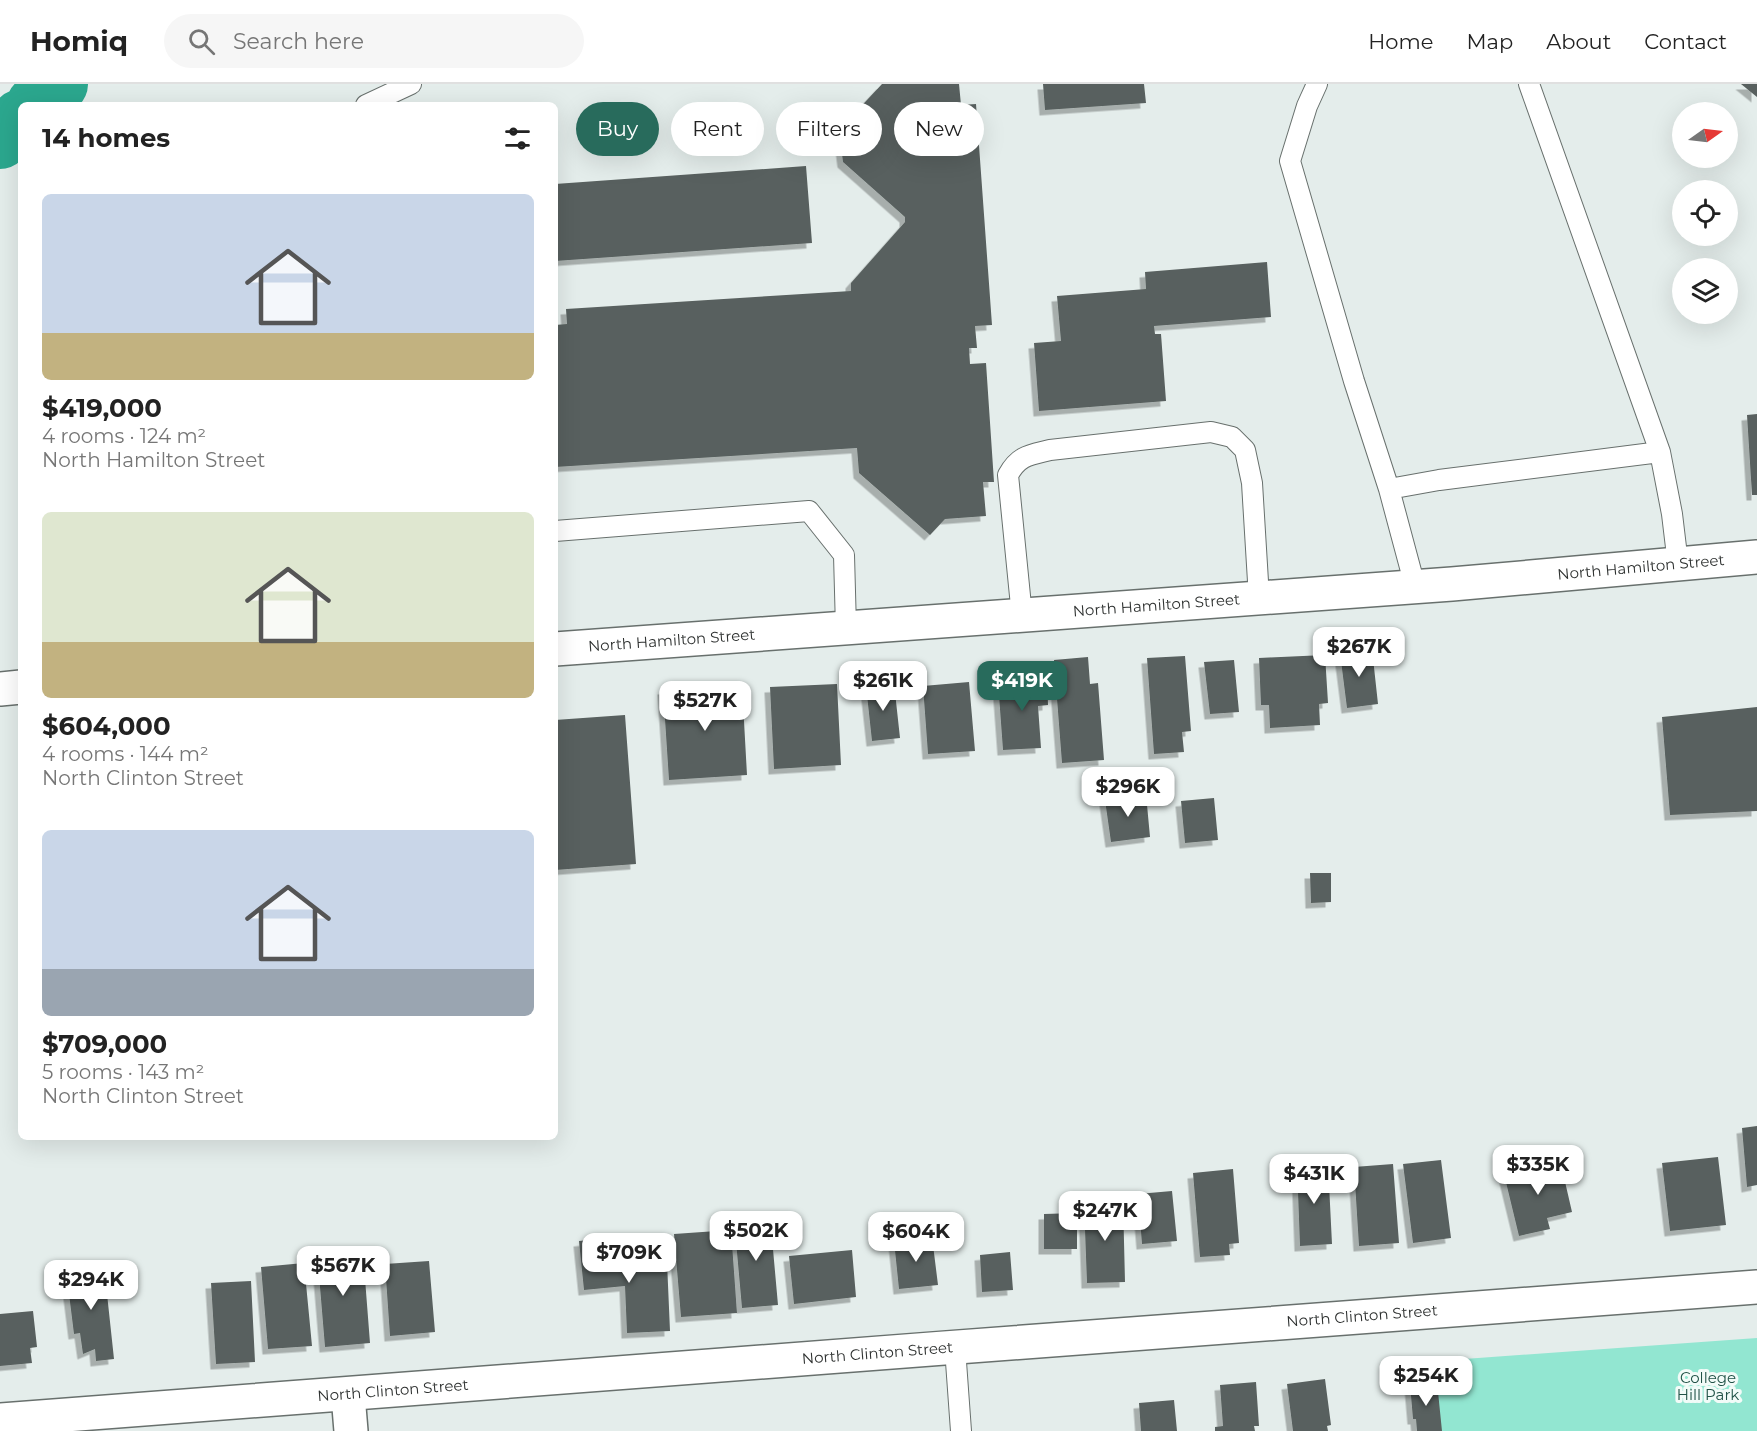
<!DOCTYPE html>
<meta charset="utf-8">
<style>
body{margin:0;font-family:Montserrat,sans-serif;background:#f6f6f6;color:#222;height:100vh;display:flex;flex-direction:column;font-size:22px;white-space:nowrap}
*{box-sizing:border-box;margin:0}
p{font-size:20px;color:#767676}
.icon{flex:none;width:33px;height:33px;fill:none;stroke:currentColor;stroke-width:2;stroke-linecap:round;stroke-linejoin:round}
.map{position:relative;flex:1;overflow:hidden}
.side{position:absolute;left:18px;top:18px;width:540px;height:1038px;display:flex;flex-direction:column;background:#fff;border-radius:9px;box-shadow:0 6px 24px #0002}
.side>*{flex:none}
.banner{position:absolute;left:576px;top:18px;width:570px;height:54px;display:flex;gap:12px}
.needle{width:39px;rotate:76deg}
.tools{position:absolute;left:1672px;top:18px;display:grid;gap:12px}
.tools a{display:grid;place-items:center;width:66px;height:66px;border-radius:50%;background:#fff;box-shadow:0 6px 24px #0002;font-size:30px}
.price{position:absolute;translate:-50% -51px;padding:0 14px;border-radius:12px;background:#fff;color:#222;font-size:20px;line-height:39px;filter:drop-shadow(0 2px 3px #0008)}
.price::after{content:'';position:absolute;left:50%;top:36px;width:18px;height:14px;margin-left:-9px;background:inherit;clip-path:polygon(0 0,100% 0,50% 100%)}
.price.on{background:#286b5c;color:#fff}
ul{padding:0;list-style:none}
li{display:grid;align-content:center;gap:12px;height:318px;padding:0 24px}
li span{display:grid;place-items:center;height:186px;border-radius:9px;color:#555}
li>.icon{margin-inline-start:auto}
span .icon{width:108px;height:108px;fill:#fffc;stroke-width:1}
li b{font-size:26px}
h2{display:flex;justify-content:space-between;align-items:center;height:72px;padding:0 24px;font-size:26px}
.tag{padding:0 21px;border-radius:27px;background:#fff;box-shadow:0 6px 24px #0002;font-size:21px;line-height:54px}
.tag.on{background:#286b5c;color:#fff}
header{display:flex;align-items:center;gap:36px;box-sizing:border-box;height:84px;padding:0 30px;background:#fff;border-bottom:2px solid #e0e0e0}
header strong{font-size:28px}
nav{display:flex;gap:33px;margin-inline-start:auto;font-size:21px}
.search{width:420px;height:54px;background:#f6f6f6;display:flex;align-items:center;gap:15px;box-sizing:border-box;padding:0 21px;border-radius:33px;color:#767676;font-size:22px}
.map>svg:first-child{display:block}
.green{fill:#92e6d1}
.lines{fill:none;stroke-linecap:round;stroke-linejoin:round}
.river{stroke:#2ba78e;stroke-width:60}
.building{fill:#58605e;filter:url(#shadow)}
.service-casing{stroke:#68706d;stroke-width:22}
.minor-casing{stroke:#68706d;stroke-width:36}
.tertiary-casing{stroke:#68706d;stroke-width:36}
.service{stroke:#fff;stroke-width:20}
.minor{stroke:#fff;stroke-width:33}
.tertiary{stroke:#fff;stroke-width:33}
.labels{text-anchor:middle;stroke-width:6;stroke-linejoin:round;paint-order:stroke}
.street-label{font-size:15px;fill:#2e3130;stroke:#f2fbf8}
.park-label{font-size:15px;fill:#215247;stroke:#f2fbf8}
</style>
<header>
<strong>Homiq</strong>
<div class="search"><svg class="icon" aria-label="search" viewBox="0 0 24 24"><circle cx="10" cy="10" r="6"/><path d="M15 15l6 6"/></svg>Search here</div>
<nav><a>Home</a><a>Map</a><a>About</a><a>Contact</a></nav>
</header>
<div class="map">
<svg width="1757" height="1347" viewBox="0 0 1757 1347">
<defs>
<filter id="shadow"><feDropShadow dx="-5.5" dy="5.5" stdDeviation="0" flood-color="#0004"/></filter>
</defs>
<rect width="100%" height="100%" fill="#e4edeb"/>
<!-- green -->
<path class="green" d="M1757 1254V1347H1430L1423 1278Z"/>
<g class="lines">
<!-- river -->
<path class="river" d="M36 21 58 0
M0 55 21 35"/>
</g>
<!-- building -->
<path class="building" d="M882 0H959L961 21 976 20 992 241 975 242 977 264H969L970 280 986 279 994 398H983L986 432 945 435 930 451 859 389 857 364 555 383V241L567 240 566 225 851 207V199L905 138V133L843 78 839 46Z
M1043 0H1144L1146 19 1045 26Z
M1741 0H1757V13Z
M806 82 812 159 555 177V100Z
M1267 178 1271 233 1154 242 1155 250H1161L1166 317 1039 327 1034 259 1061 257 1057 212 1146 205 1145 188Z
M1757 330V411H1752L1747 331Z
M1372 565 1378 620 1347 624 1340 569Z
M1325 571 1328 619 1319 620 1320 641 1270 644 1269 621H1261L1259 574Z
M1185 572 1191 647 1182 648 1184 668 1154 670 1147 574Z
M1088 573 1090 600 1098 599 1104 676 1062 679 1054 576Z
M1234 576 1239 628 1210 630 1204 578Z
M1047 594 1048 621 1038 622 1041 664 1003 666 998 598Z
M969 598 975 667 928 670 923 602Z
M894 599 900 654 872 657 866 602Z
M837 600 841 681 774 685 770 603Z
M742 601 747 691 669 696 663 605Z
M1757 623V727L1670 731 1662 633Z
M625 631 636 780 555 786V636Z
M1146 710 1150 753 1111 758 1105 716Z
M1214 714 1218 756 1185 759 1181 717Z
M1310 789H1331V818L1311 819Z
M1757 1042V1101L1747 1103 1742 1044Z
M1718 1073 1726 1141 1670 1147 1662 1079Z
M1441 1076 1451 1154 1413 1159 1403 1080Z
M1560 1076 1572 1128 1547 1134 1550 1145 1519 1152 1504 1090Z
M1328 1080 1332 1160 1300 1162 1297 1081Z
M1393 1080 1399 1159 1359 1162 1354 1083Z
M1233 1085 1239 1159 1229 1160 1230 1171 1200 1173 1193 1089Z
M1172 1107 1177 1157 1142 1160 1138 1110Z
M1123 1117 1125 1198 1087 1199 1084 1119Z
M1077 1129V1165H1044V1130Z
M770 1132 778 1221 742 1224 734 1135Z
M731 1146 737 1229 681 1233 674 1150Z
M621 1153 623 1180 667 1178 670 1247 627 1249 625 1202 584 1206 579 1157Z
M932 1153 938 1201 899 1205 894 1157Z
M356 1164 357 1170 363 1169 370 1259 325 1263 317 1167Z
M852 1166 856 1213 794 1220 789 1172Z
M1010 1168 1013 1206 982 1208 980 1171Z
M429 1177 435 1248 390 1252 385 1180Z
M304 1179 312 1262 268 1265 261 1183Z
M104 1182 114 1275 96 1277 95 1265 83 1270 80 1249 74 1250 66 1186Z
M251 1197 255 1278 216 1280 211 1199Z
M33 1227 37 1263 30 1264 32 1279 0 1282V1230Z
M1325 1295 1331 1341 1327 1342 1328 1347H1293L1287 1300Z
M1256 1298 1259 1342H1254L1255 1347H1215V1343L1223 1342 1220 1301Z
M1437 1298 1442 1347H1417L1416 1335H1413L1410 1300Z
M1174 1316 1177 1347H1141L1139 1319Z"/>
<g class="lines">
<!-- service casing -->
<g class="service-casing">
<path id="service" d="M1317 0 1307 22 1290 77 1354 297 1389 405 1415 502
M366 21 411 0
M1660 368 1672 430 1678 480
M1389 405 1439 396 1660 368 1529 0
M555 447 809 427 844 471 846 544
M1022 532 1008 391C1019 371 1030 371 1050 366L1211 348 1232 353 1245 366 1252 399 1259 514
M955 1264 961 1347"/>
</g>
<!-- minor casing -->
<g class="minor-casing">
<g id="minor">
<path id="s1" d="M555 565 1452 500 1757 473"/>
<path d="M0 605 21 603"/>
<path d="M348 1311 351 1347"/>
</g>
</g>
<!-- tertiary casing -->
<g class="tertiary-casing">
<g id="tertiary">
<path id="s2" d="M0 1336C586 1293 1171 1245 1757 1203"/>
</g>
</g>
<!-- service -->
<use href="#service" class="service"/>
<!-- minor -->
<use href="#minor" class="minor"/>
<!-- tertiary -->
<use href="#tertiary" class="tertiary"/>
</g>
<g class="labels">
<!-- street labels -->
<g class="street-label">
<text dy="5" stroke="none"><textPath href="#s1" startOffset="1089">North Hamilton Street</textPath></text>
<text dy="5" stroke="none"><textPath href="#s1" startOffset="603">North Hamilton Street</textPath></text>
<text dy="5" stroke="none"><textPath href="#s1" startOffset="117">North Hamilton Street</textPath></text>
<text dy="5" stroke="none"><textPath href="#s2" startOffset="1366">North Clinton Street</textPath></text>
<text dy="5" stroke="none"><textPath href="#s2" startOffset="880">North Clinton Street</textPath></text>
<text dy="5" stroke="none"><textPath href="#s2" startOffset="394">North Clinton Street</textPath></text>
</g>
<!-- park labels -->
<g class="park-label">
<text x="1708" y="1299">College<tspan x="1708" dy="17">Hill Park</tspan></text>
</g>
</g>
</svg>
<div class="tools">
<a><svg class="needle" viewBox="-14 -14 28 28"><path d="M0-13l5 13h-10z" fill="#e53935"/><path d="M0 13l5-13h-10z" fill="#767676"/></svg></a>
<a><svg class="icon" aria-label="locate" viewBox="0 0 24 24"><circle cx="12" cy="12" r="6"/><path d="M12 2v4M12 18v4M2 12h4M18 12h4"/></svg></a>
<a><svg class="icon" aria-label="layers" viewBox="0 0 24 24"><path d="M12 4l9 5-9 5-9-5zM3 14l9 5 9-5"/></svg></a>
</div>
<b class="price" style="left:1359px;top:594px">$267K</b>
<b class="price" style="left:883px;top:628px">$261K</b>
<b class="price on" style="left:1022px;top:628px">$419K</b>
<b class="price" style="left:705px;top:648px">$527K</b>
<b class="price" style="left:1128px;top:734px">$296K</b>
<b class="price" style="left:1538px;top:1112px">$335K</b>
<b class="price" style="left:1314px;top:1121px">$431K</b>
<b class="price" style="left:1105px;top:1158px">$247K</b>
<b class="price" style="left:756px;top:1178px">$502K</b>
<b class="price" style="left:916px;top:1179px">$604K</b>
<b class="price" style="left:629px;top:1200px">$709K</b>
<b class="price" style="left:343px;top:1213px">$567K</b>
<b class="price" style="left:91px;top:1227px">$294K</b>
<b class="price" style="left:1426px;top:1323px">$254K</b>
<div class="banner">
<a class="tag on">Buy</a>
<a class="tag">Rent</a>
<a class="tag">Filters</a>
<a class="tag">New</a>
</div>
<section class="side">
<h2>14 homes<svg class="icon" aria-label="filters" viewBox="0 0 24 24"><path d="M4 7h16M4 17h16"/><circle cx="9" cy="7" r="2"/><circle cx="15" cy="17" r="2"/></svg></h2>
<ul>
<li><span style="background:linear-gradient(#c9d6e8 75%,#c2b280 0)"><svg class="icon" aria-label="home" viewBox="0 0 24 24"><path d="M3 11l9-7 9 7M6 9v11h12V9"/></svg></span><div><b>$419,000</b><p>4 rooms · 124 m²</p><p>North Hamilton Street</p></div></li>
<li><span style="background:linear-gradient(#dfe7d0 70%,#c2b280 0)"><svg class="icon" aria-label="home" viewBox="0 0 24 24"><path d="M3 11l9-7 9 7M6 9v11h12V9"/></svg></span><div><b>$604,000</b><p>4 rooms · 144 m²</p><p>North Clinton Street</p></div></li>
<li><span style="background:linear-gradient(#c9d6e8 75%,#9aa5b1 0)"><svg class="icon" aria-label="home" viewBox="0 0 24 24"><path d="M3 11l9-7 9 7M6 9v11h12V9"/></svg></span><div><b>$709,000</b><p>5 rooms · 143 m²</p><p>North Clinton Street</p></div></li>
</ul>
</section>
</div>
